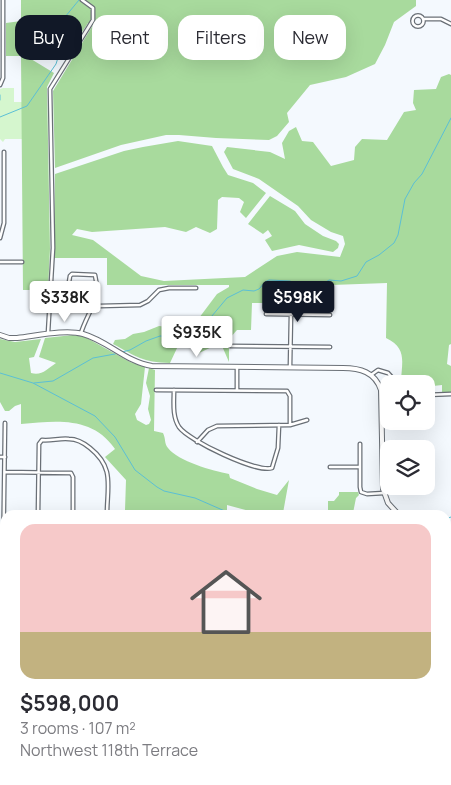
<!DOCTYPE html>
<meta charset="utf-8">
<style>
body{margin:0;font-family:Manrope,sans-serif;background:#f7f7f7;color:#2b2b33;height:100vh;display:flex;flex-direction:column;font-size:19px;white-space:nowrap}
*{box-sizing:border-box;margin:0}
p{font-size:16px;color:#7c7c81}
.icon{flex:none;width:28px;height:28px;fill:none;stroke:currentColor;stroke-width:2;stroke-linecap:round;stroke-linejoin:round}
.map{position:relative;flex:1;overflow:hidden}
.side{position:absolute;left:0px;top:510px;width:451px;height:275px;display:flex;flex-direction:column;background:#fff;border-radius:15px 15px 0 0;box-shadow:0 5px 20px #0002}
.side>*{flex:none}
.top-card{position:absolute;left:15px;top:15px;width:421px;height:45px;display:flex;gap:10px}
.fabs{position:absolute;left:380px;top:375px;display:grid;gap:10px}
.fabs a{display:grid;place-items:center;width:55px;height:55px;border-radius:10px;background:#fff;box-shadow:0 5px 20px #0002;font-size:25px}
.price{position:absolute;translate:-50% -42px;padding:0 11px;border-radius:5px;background:#fff;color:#222;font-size:16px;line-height:32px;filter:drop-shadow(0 1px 2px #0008)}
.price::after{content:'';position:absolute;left:50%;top:30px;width:15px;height:11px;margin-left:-8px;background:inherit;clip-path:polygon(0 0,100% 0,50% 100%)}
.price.on{background:#111827;color:#fff}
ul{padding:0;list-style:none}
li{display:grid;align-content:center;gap:10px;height:265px;padding:0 20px}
li span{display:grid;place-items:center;height:155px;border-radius:15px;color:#555}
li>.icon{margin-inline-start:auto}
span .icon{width:90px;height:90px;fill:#fffc;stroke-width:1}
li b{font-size:21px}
.pill{padding:0 18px;border-radius:15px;background:#fff;box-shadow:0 5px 20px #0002;font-size:18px;line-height:45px}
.pill.on{background:#111827;color:#fff}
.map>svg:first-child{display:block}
.built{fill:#e3f1fe}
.green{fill:#d5f6ce}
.forest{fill:#a8da9d}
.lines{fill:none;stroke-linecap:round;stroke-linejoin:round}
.stream{stroke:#5bbfd5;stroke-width:1}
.street-casing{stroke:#6a7077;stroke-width:5}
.secondary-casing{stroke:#6a7077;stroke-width:6}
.street{stroke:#fff;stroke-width:2.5}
.secondary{stroke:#fff;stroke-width:4}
</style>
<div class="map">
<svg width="451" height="785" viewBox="0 0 451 785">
<rect width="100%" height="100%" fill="#f4f9fe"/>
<!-- built -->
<path class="built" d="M0 673H5V718H0Z"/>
<!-- green -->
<path class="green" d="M3 88H14V102H22V139H5L3 142 0 139V89Z"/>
<!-- forest -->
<path class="forest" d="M21 0H416V6L394 22 385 45 375 64 346 77 310 85 287 113 289 122 277 136 269 140 216 138 179 135H166L121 145 55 168 53 91 93 25 88 23 66 57 45 47 31 59 54 73 47 87 50 249 48 290H23L21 56H6V23L21 21Z
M449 74 451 75V344L449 345 447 364 451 366V392L442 393V385L433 386V393H426V384H403L401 381C402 361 407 348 386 338L387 283 332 285V290L326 292 325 298 319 301 318 299C308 300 299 297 291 290L288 292H271L270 303H252L251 330H237L229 339V362L222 346 216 345 197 354 188 345 178 346 170 363C142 362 137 357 113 344L115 340 125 339 133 334 144 332 159 326 169 327 188 325 196 322 217 294 229 287V285H107V258H54L55 174 124 151 143 147 178 141 212 146 223 167 228 175 253 183 266 193 246 218 240 212 244 202 239 198 222 197 218 200 217 229 210 233 196 227 186 232 165 227 92 232 77 229 72 235 93 240 141 276 164 281 245 277 277 256 297 252 340 257 345 244 343 236 331 232 311 220 298 206 259 179 233 169 224 152 227 147 270 152 285 159 282 143 289 131 296 127 302 141 313 142 331 166 354 160 355 147 362 139 387 140 404 112 416 110 413 103 414 90 436 89 441 77Z
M270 196 295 211 305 224 323 236 336 241 339 244 338 248 333 252 299 245 272 251 265 240 272 236 268 230 263 234 248 224Z
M73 335 85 337 130 362 145 367 141 404 135 414 137 420 146 425 149 424 151 420 148 409 150 396 146 383 149 368 155 370 154 431 163 433C166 439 164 443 168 448 178 461 213 471 229 474L230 478 257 489 277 495 289 480 283 513 292 515H264L227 505V511L185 510V515H139L125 510 126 480 105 457 115 449C92 416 57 421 21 424V404L15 406 9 411H5L0 402V339L15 342 41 339 34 357 29 358 31 373C42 376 47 369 56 363L39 357 45 338Z
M339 492H358L359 495 356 498 353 513 354 515H328V501H334L339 495Z"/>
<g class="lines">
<!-- stream -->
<path class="stream" d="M0 95V100
M0 117 27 106 56 64 62 45 61 32 65 17 79 0
M122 352 130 350 146 341 160 336 173 337 187 335 201 329 227 298 243 290 254 291 259 289 265 282 269 280 290 281 306 289 313 291 329 280 341 281 357 276 366 262 379 255 394 243 398 235 405 199 414 183 422 174 451 118
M0 373 33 383 95 416 115 437 135 470 157 487 164 491 195 498 234 515
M34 383 53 381 93 358 115 354
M446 519 451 517
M446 529 451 530
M446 577 451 582
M0 706 5 701"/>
<!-- street casing -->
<g class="street-casing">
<path id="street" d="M412.5 21a5.5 5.5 0 1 1 11 0a5.5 5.5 0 1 1-11 0Z
M424 19H441L451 24
M0 85 3 78V0
M0 238 4 223V152
M0 262H22
M50 288H68L70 276 72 274 95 275C101 300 88 311 81 333
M95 304 100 306 140 305 148 301 159 290 169 288H196
M266 314 330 315
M48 333 53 248 50 89 93 20V8L82 0
M230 346 330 347
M290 367 291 314
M371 375 378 370 388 373 398 384
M156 390 287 391 290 396V425
M174 390C174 402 172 416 179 427 189 441 257 473 272 468L278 448 279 425
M237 390V367
M426 395 451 394
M197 442 208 430 217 426 290 425 307 420
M360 444V487L361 492 367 494 384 493
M0 457H5
M330 467H360
M5 472 71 473 73 477V515
M38 515 39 444 42 440C51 441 60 438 69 439 77 439 84 443 90 448 115 468 107 486 107 515
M3 572 5 423
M0 599H5
M446 631 451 623
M0 640 5 639
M0 739H5
M49 780 50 785
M99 780 113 785
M204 780 206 785
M252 780V785
M13 781 16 780
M406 782 411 785
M404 785 408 780
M446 785 451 778"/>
</g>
<!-- secondary casing -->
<g class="secondary-casing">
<path id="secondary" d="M0 335 9 338H17C36 336 65 329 83 334 108 341 126 362 152 366L343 368C360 368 375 372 381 390L383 489 388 503 399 515
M446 567 451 572
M0 663 5 662
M446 721 451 725"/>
</g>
<!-- street -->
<use href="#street" class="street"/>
<!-- secondary -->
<use href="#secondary" class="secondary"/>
</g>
</svg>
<div class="fabs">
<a><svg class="icon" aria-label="locate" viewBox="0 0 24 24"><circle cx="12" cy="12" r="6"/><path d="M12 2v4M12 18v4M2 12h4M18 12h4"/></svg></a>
<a><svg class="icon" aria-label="layers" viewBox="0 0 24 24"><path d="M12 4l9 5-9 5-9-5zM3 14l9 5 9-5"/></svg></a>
</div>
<b class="price" style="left:65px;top:323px">$338K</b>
<b class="price on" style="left:298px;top:323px">$598K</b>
<b class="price" style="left:197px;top:358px">$935K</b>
<div class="top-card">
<a class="pill on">Buy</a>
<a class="pill">Rent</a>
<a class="pill">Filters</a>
<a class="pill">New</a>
</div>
<section class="side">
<ul>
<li><span style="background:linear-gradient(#f6c9c9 70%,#c2b280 0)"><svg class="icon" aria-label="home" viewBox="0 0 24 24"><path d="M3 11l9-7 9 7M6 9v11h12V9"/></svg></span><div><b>$598,000</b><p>3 rooms · 107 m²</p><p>Northwest 118th Terrace</p></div></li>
</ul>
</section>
</div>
